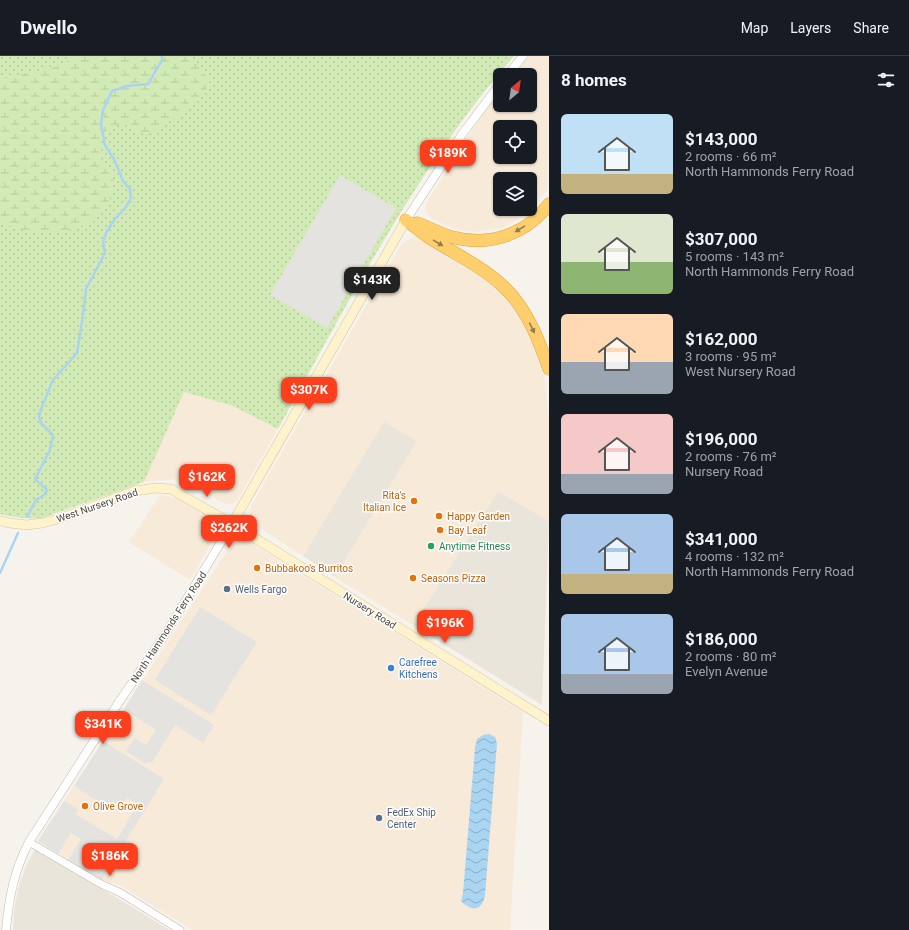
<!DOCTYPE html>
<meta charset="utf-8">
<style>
body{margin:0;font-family:Roboto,sans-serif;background:#20242c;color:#f1f3f6;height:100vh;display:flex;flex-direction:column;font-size:15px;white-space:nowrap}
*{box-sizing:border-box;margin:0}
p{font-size:13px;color:#9ea1a6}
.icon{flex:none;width:22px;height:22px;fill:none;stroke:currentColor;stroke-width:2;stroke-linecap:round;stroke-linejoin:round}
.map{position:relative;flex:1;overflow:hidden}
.panel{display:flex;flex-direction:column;background:#171b24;width:360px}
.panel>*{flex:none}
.needle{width:26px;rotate:29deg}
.buttons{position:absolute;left:493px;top:12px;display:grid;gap:8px}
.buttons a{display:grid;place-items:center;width:44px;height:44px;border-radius:6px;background:#171b24;box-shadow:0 1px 3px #0004;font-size:20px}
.price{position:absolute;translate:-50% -34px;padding:0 9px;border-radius:8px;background:#fc3f1d;color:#fff;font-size:13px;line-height:26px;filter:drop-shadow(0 1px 2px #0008)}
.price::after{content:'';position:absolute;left:50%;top:24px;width:12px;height:9px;margin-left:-6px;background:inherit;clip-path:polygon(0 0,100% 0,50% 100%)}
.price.current{background:#222;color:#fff}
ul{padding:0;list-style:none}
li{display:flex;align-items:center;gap:12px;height:100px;padding:0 12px}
li span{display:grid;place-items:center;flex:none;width:112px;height:80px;border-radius:6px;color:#555}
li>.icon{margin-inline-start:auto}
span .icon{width:48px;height:48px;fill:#fffc;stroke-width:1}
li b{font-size:17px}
h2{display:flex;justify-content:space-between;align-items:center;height:48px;padding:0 12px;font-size:17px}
header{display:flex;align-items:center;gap:24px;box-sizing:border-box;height:56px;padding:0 20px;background:#171b24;border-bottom:1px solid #363941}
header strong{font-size:19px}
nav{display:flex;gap:22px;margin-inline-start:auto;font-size:14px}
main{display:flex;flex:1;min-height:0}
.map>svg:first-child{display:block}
.residential{fill:#eae5da}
.commercial{fill:#f7ead8;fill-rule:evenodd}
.green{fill:url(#green-dots)}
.wetland{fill:url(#wetland-marsh)}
.parking{fill:#e5e3e0}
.water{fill:url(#water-waves)}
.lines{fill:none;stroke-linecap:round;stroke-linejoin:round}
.stream{stroke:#a9d4f2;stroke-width:2.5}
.minor-casing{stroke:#c2bbae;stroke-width:8}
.tertiary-casing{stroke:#c2bbae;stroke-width:9}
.secondary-casing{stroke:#d6c79b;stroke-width:10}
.motorway-casing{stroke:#e0a43c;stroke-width:13}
.minor{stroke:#fff;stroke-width:7}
.tertiary{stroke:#fff;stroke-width:8}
.secondary{stroke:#fff3cd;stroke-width:9}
.motorway{stroke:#ffcf6e;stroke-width:12}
.oneway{fill:#937c4e}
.food-dot{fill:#e8710a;stroke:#fff;stroke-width:1.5}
.leisure-dot{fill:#2e9e5b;stroke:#fff;stroke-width:1.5}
.service-dot{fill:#5c6f8a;stroke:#fff;stroke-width:1.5}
.shop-dot{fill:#3f7fe0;stroke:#fff;stroke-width:1.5}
.labels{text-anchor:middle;stroke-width:3;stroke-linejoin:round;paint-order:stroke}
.food-label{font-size:10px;fill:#c56008;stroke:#fff;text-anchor:start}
.street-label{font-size:10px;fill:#4b4439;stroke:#fff}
.leisure-label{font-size:10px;fill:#27864d;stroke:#fff;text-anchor:start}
.service-label{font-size:10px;fill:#4e5e75;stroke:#fff;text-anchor:start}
.shop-label{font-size:10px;fill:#366cbe;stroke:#fff;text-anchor:start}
</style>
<header>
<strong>Dwello</strong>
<nav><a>Map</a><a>Layers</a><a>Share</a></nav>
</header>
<main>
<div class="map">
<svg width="549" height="874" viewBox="0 0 549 874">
<defs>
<pattern id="green-dots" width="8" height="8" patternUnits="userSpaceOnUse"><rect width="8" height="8" fill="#d2eab5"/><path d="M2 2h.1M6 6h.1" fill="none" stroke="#b6ca9c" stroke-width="1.8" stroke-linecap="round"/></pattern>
<pattern id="wetland-marsh" width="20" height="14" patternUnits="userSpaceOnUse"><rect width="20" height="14" fill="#d2eab5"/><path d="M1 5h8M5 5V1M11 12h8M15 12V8" fill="none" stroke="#b6ca9c"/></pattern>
<pattern id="water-waves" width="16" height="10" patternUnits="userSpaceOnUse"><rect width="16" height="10" fill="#a9d4f2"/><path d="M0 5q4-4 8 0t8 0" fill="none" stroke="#8caec5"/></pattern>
</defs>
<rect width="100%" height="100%" fill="#f6f3ec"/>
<!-- residential -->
<path class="residential" d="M384 365 417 385 335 521 303 500Z
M498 435 549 465 542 649 413 569Z
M35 794 134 852 169 874H13L14 855 19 829 27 808Z"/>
<!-- commercial -->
<path class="commercial" d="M529 0H549L548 133 530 153V123H500V153H530L517 164 501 172 474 176 458 174 432 163 427 157 425 151 428 144 486 53 500 35V49H530V19H513ZM500 71H530V101H500Z
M414 181 423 182 495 228 520 258 533 283 545 324 549 361V465L498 435 413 569 335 521 417 385 384 366 303 500 252 467 250 455 251 450 401 189 407 184Z
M184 336 233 350 278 373 237 445 234 447 230 448 224 447 194 431 172 423 144 426Z
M160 439 180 443 214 463 216 467 217 477 190 524 129 486Z
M243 484 249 486 302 519 523 656 510 874H192L120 829 104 825 38 785 231 489 238 485Z"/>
<!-- green -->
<path class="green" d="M0 0H514C493 25 472 50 454 76 387 170 334 272 278 373L233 350 184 336 144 426 42 462C27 463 14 462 0 458Z"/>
<!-- wetland -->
<path class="wetland" d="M76 0H192L210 26C197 51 170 66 146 79L122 67C100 75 103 76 100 99 103 105 111 112 113 119 115 129 112 138 108 146 89 184 33 179 0 167V23L56 11Z"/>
<!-- parking -->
<path class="parking" d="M340 119 396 152 327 272 270 239Z
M200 551 257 586 211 659 155 624Z
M142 624 214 669 203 687 175 669 152 707 148 706 146 708 126 695 135 682 146 689 156 674 124 653Z
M103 685 164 723 102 824 68 804 81 783 71 777 58 798 38 785 64 745 78 753 75 758 117 783 138 748 127 742 120 752 112 747 109 753 74 730Z"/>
<!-- water -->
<path class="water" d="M489 678 495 681 497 687 485 839C482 855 472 856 461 845L463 837 475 692 477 683 483 679Z"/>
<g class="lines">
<!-- stream -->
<path class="stream" d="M27 461 36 444 44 439 47 434 35 423 50 394 53 379 41 367 39 361 41 353 53 324 77 297 83 259 86 233 105 197 103 186 106 177 114 164 126 151 131 142 130 133 123 125 115 105 105 89 101 69 103 54 112 35 127 30 148 28 162 4V0
M0 517 18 477"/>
<!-- minor casing -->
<g class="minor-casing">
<path id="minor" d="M29 786 101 828 121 837 180 874"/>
</g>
<!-- tertiary casing -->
<g class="tertiary-casing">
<path id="tertiary" d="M508 19 523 0
M406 164 463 77 500 28
M6 874C9 841 14 815 29 786L119 646 166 577 232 468"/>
</g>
<!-- secondary casing -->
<g class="secondary-casing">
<path id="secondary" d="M0 465 10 467 27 469 42 467 58 463 135 435 155 432 171 433 232 468 549 665
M232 468 406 164"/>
</g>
<!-- motorway casing -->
<g class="motorway-casing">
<path id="motorway" d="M406 164C415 171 424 178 433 184 457 199 483 211 504 231 527 253 539 284 549 313
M417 167C428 171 441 178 452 181 488 191 526 179 549 148"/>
</g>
<!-- minor -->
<use href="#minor" class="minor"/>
<!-- tertiary -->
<use href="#tertiary" class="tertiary"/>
<!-- secondary -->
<use href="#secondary" class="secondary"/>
<!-- motorway -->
<use href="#motorway" class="motorway"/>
</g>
<!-- one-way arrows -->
<defs><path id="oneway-solid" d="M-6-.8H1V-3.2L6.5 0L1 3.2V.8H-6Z"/></defs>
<g class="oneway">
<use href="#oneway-solid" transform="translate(520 173) rotate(149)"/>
<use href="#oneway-solid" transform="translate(438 187) rotate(31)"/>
<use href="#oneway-solid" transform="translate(532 272) rotate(64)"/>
</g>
<!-- markers -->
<g class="food-dot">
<circle cx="414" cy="445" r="4"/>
<circle cx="439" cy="460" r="4"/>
<circle cx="440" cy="474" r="4"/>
<circle cx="257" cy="512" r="4"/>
<circle cx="413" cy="522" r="4"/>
<circle cx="85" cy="750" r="4"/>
</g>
<circle class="leisure-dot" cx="431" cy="490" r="4"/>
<g class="service-dot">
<circle cx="227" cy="533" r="4"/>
<circle cx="379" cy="762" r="4"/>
</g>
<circle class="shop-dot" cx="391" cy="612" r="4"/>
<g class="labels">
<!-- food labels -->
<g class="food-label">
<text x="406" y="443" text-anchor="end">Rita's<tspan x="406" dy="12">Italian Ice</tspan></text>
<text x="447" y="464">Happy Garden</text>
<text x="448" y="478">Bay Leaf</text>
<text x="265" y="516">Bubbakoo's Burritos</text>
<text x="421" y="526">Seasons Pizza</text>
<text x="93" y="754">Olive Grove</text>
</g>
<!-- street labels -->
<g class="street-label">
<text transform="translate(97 449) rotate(-19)" y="4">West Nursery Road</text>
<text transform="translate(370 554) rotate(32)" y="4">Nursery Road</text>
<text transform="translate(168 571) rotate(-57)" y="4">North Hammonds Ferry Road</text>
</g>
<!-- leisure labels -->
<g class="leisure-label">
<text x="439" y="494">Anytime Fitness</text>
</g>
<!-- service labels -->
<g class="service-label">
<text x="235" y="537">Wells Fargo</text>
<text x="387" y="760">FedEx Ship<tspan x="387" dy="12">Center</tspan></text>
</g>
<!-- shop labels -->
<g class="shop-label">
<text x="399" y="610">Carefree<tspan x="399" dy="12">Kitchens</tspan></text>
</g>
</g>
</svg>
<div class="buttons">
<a><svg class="needle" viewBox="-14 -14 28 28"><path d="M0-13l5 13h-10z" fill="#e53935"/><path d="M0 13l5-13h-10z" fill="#9ea1a6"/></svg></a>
<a><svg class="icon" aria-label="locate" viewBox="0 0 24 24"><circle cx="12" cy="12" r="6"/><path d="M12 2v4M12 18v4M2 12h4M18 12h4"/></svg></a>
<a><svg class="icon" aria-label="layers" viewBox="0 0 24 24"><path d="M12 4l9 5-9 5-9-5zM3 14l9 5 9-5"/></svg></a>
</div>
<b class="price" style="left:448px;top:118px">$189K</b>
<b class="price current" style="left:372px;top:245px">$143K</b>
<b class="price" style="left:309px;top:355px">$307K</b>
<b class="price" style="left:207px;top:442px">$162K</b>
<b class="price" style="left:229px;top:493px">$262K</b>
<b class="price" style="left:445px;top:588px">$196K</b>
<b class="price" style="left:103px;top:689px">$341K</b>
<b class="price" style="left:110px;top:821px">$186K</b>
</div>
<section class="panel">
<h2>8 homes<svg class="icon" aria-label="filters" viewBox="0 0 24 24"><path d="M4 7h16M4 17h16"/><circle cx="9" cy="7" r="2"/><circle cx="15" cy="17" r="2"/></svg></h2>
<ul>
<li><span style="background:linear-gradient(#bfe0f5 75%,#c2b280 0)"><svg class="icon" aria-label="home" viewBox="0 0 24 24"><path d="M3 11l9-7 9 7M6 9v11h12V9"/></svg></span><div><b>$143,000</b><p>2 rooms · 66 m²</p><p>North Hammonds Ferry Road</p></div></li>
<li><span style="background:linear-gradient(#dfe7d0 60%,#8fb573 0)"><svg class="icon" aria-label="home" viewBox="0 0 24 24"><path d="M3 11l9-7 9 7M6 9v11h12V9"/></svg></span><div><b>$307,000</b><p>5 rooms · 143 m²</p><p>North Hammonds Ferry Road</p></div></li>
<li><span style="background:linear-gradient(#ffd9b3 60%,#9aa5b1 0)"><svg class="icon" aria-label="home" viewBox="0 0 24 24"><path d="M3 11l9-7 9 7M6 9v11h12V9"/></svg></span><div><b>$162,000</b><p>3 rooms · 95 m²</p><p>West Nursery Road</p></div></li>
<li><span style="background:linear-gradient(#f6c9c9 75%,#9aa5b1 0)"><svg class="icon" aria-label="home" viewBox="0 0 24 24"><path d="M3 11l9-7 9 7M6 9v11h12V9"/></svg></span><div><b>$196,000</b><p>2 rooms · 76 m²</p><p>Nursery Road</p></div></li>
<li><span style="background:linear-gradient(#a9c7e8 75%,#c2b280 0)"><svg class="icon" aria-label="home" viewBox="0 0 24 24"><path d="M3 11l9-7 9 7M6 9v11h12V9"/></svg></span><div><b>$341,000</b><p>4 rooms · 132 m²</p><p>North Hammonds Ferry Road</p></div></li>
<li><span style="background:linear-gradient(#a9c7e8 75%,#9aa5b1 0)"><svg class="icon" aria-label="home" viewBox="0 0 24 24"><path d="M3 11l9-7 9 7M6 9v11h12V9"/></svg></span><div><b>$186,000</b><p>2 rooms · 80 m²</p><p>Evelyn Avenue</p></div></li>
</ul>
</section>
</main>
